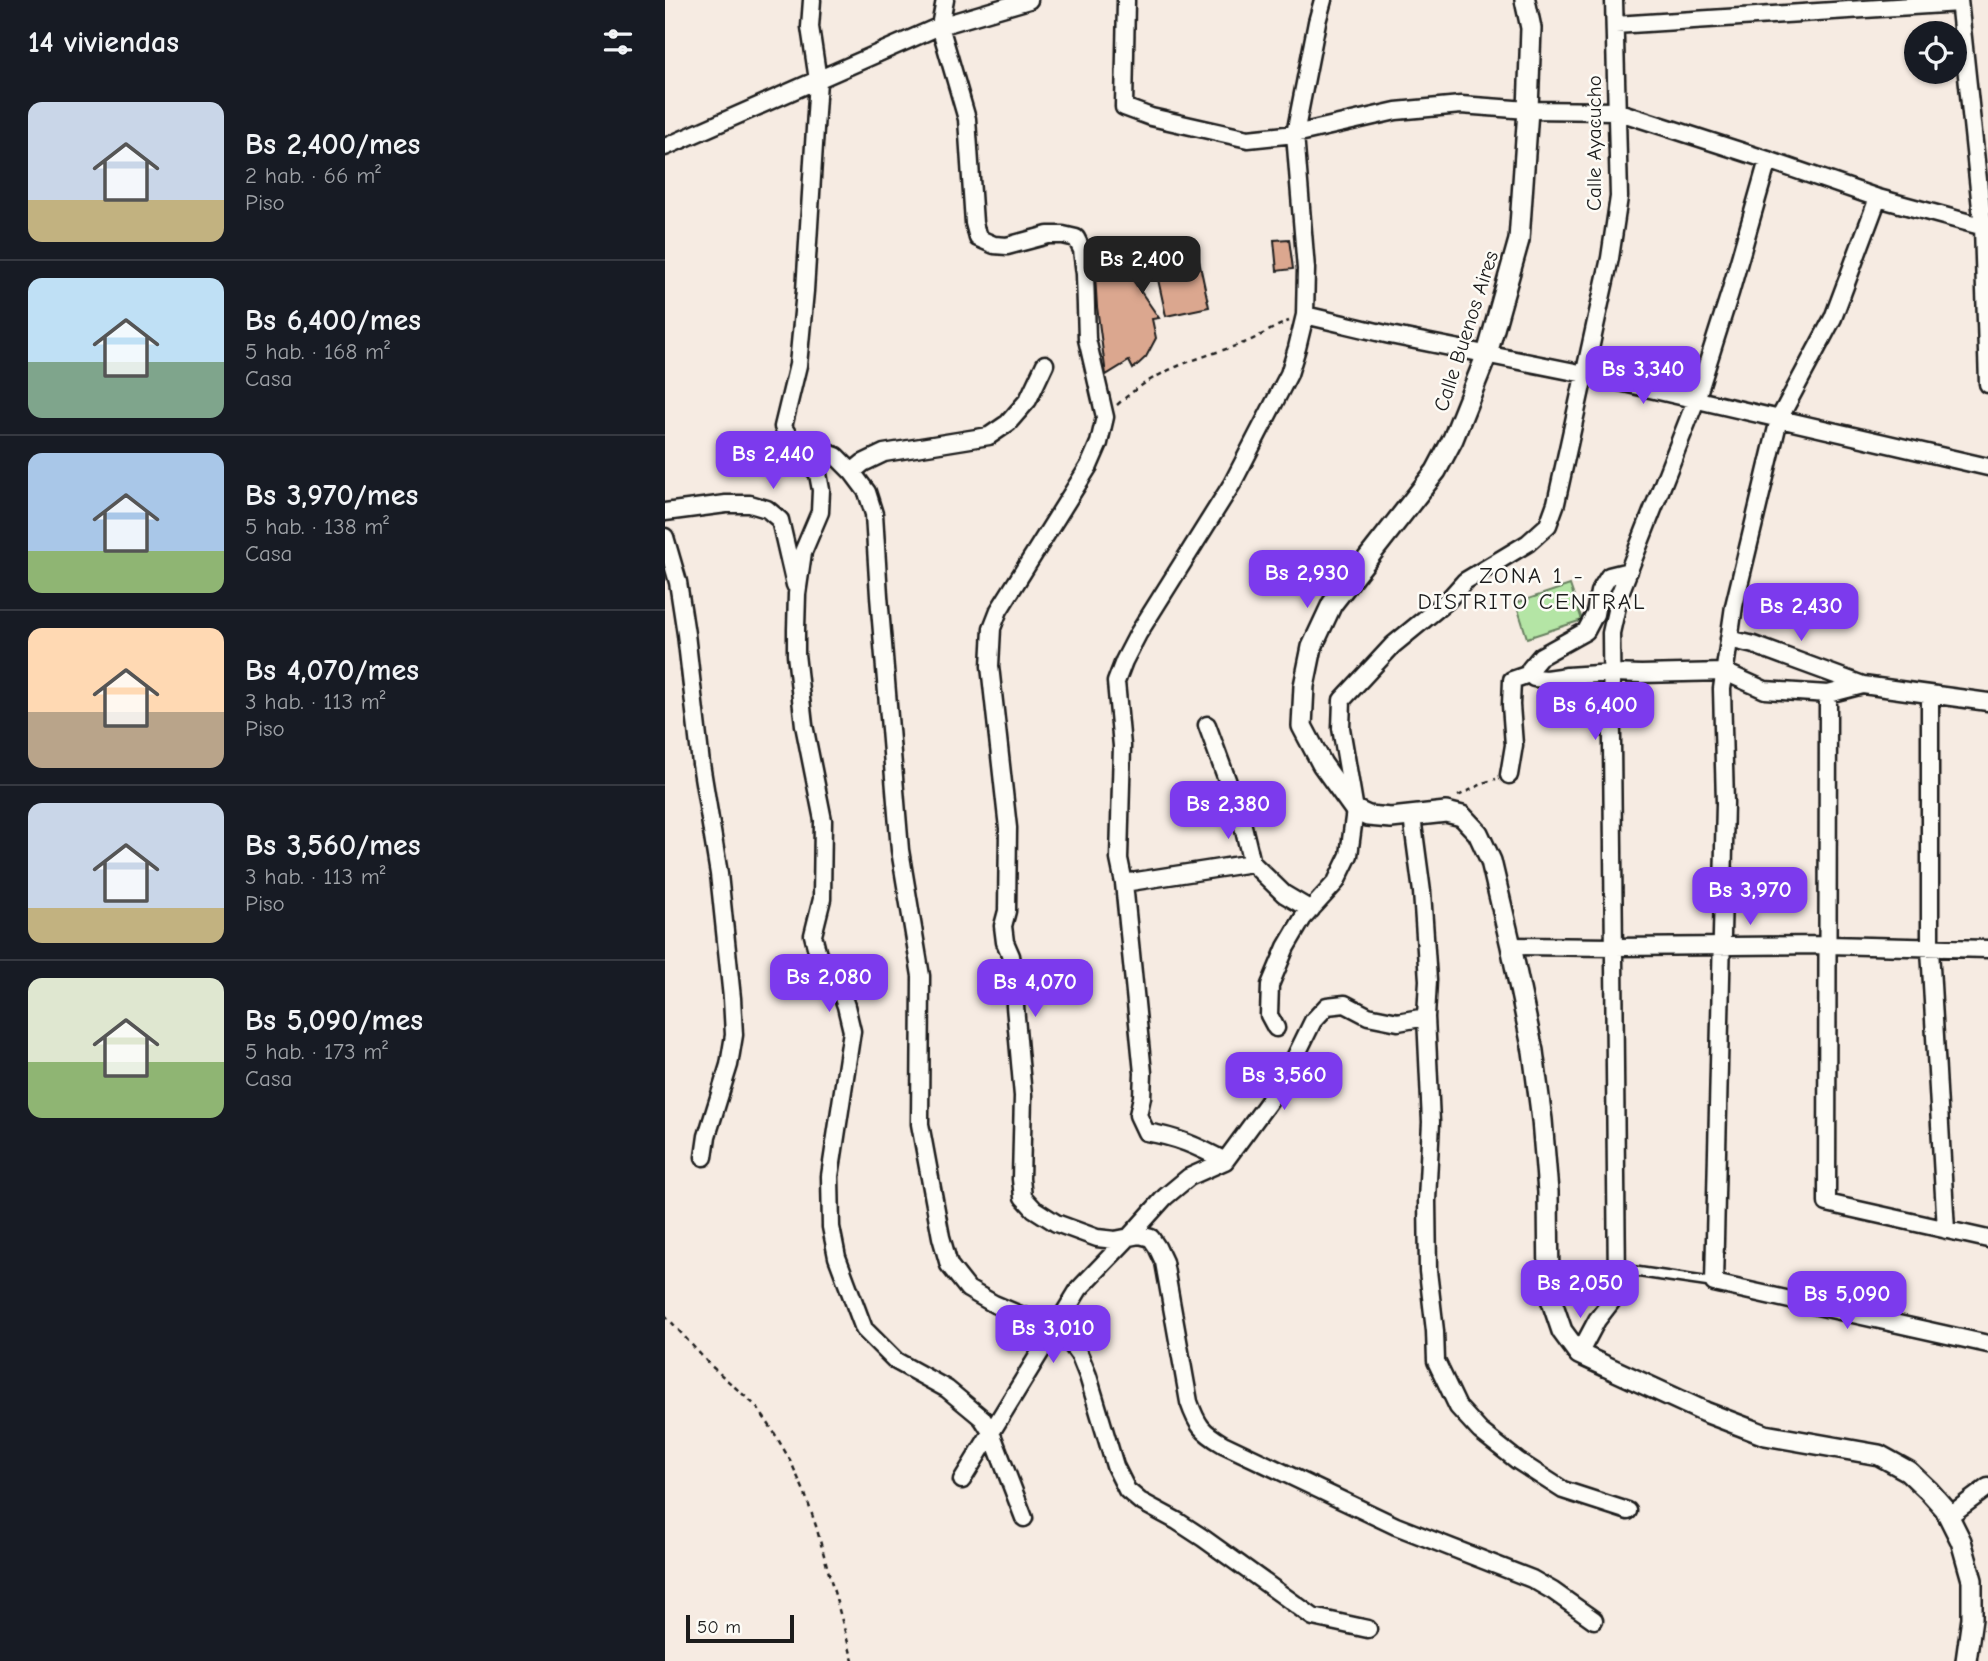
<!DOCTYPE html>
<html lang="es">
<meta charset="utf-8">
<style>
body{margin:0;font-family:"Comic Neue",sans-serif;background:#242831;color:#f1f3f6;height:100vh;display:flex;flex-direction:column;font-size:26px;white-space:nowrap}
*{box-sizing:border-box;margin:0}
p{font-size:23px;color:#9ea1a6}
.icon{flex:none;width:38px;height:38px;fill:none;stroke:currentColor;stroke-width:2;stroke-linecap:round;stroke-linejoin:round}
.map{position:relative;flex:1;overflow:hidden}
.panel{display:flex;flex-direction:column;background:#171b24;width:665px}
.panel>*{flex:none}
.fabs{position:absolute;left:1239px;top:21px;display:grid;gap:14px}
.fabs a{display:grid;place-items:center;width:63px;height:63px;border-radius:50%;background:#171b24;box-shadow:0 2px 5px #0004;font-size:35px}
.scale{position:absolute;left:21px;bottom:18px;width:108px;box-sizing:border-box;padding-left:7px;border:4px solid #1c1c1c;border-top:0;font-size:19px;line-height:24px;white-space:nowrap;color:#1c1c1c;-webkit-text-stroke:5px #fdfcf7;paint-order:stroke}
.price{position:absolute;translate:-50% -60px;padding:0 16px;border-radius:14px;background:#7c3aed;color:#fff;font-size:23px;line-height:46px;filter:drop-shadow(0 2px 4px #0008)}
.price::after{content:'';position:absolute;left:50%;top:42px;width:21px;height:16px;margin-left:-10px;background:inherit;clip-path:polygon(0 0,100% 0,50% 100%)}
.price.on{background:#222;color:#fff}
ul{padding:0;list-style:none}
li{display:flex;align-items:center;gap:21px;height:175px;padding:0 28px}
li+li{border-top:2px solid #363941}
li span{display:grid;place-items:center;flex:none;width:196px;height:140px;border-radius:14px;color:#555}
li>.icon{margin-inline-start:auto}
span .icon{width:84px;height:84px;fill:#fffc;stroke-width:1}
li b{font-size:30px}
h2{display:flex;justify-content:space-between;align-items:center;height:84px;padding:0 28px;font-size:30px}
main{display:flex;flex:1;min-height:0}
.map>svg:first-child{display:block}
.green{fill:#b4e5a5;stroke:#688060;stroke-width:2}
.building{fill:#dba78f;stroke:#1c1c1c;stroke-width:2}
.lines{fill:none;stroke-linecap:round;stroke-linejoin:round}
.service-casing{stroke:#1c1c1c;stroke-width:13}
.minor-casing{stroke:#1c1c1c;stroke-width:21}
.tertiary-casing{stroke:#1c1c1c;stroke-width:24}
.path{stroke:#1c1c1c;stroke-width:2.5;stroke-dasharray:5 5;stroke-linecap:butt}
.service{stroke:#fdfcf7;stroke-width:8}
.minor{stroke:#fdfcf7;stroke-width:16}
.tertiary{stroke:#fdfcf7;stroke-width:19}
.labels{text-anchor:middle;stroke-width:5;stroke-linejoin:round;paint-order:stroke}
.street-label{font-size:21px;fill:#1c1c1c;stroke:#fdfcf7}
.neighbourhood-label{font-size:23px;letter-spacing:2px;fill:#1c1c1c;stroke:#fdfcf7}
</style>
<main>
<section class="panel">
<h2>14 viviendas<svg class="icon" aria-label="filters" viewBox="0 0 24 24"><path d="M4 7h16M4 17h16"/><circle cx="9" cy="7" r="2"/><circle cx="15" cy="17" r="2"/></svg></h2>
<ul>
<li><span style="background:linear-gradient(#c9d6e8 70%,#c2b280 0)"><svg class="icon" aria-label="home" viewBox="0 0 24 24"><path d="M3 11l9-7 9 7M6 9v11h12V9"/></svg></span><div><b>Bs 2,400/mes</b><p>2 hab. · 66 m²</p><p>Piso</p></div></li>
<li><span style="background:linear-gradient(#bfe0f5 60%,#7fa58c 0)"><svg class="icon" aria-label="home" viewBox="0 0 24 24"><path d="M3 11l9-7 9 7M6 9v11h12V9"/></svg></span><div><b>Bs 6,400/mes</b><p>5 hab. · 168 m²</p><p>Casa</p></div></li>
<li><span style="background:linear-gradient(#a9c7e8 70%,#8fb573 0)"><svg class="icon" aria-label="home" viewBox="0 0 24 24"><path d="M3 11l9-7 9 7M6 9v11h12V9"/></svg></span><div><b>Bs 3,970/mes</b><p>5 hab. · 138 m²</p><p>Casa</p></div></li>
<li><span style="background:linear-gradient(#ffd9b3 60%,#b9a48a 0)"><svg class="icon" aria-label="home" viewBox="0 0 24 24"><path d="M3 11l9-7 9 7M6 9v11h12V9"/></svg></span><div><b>Bs 4,070/mes</b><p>3 hab. · 113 m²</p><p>Piso</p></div></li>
<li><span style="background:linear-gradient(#c9d6e8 75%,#c2b280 0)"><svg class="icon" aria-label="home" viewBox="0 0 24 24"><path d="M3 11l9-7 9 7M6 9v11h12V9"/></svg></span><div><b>Bs 3,560/mes</b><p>3 hab. · 113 m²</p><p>Piso</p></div></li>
<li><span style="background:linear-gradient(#dfe7d0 60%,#8fb573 0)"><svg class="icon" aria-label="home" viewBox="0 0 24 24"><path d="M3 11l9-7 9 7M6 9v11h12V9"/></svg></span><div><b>Bs 5,090/mes</b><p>5 hab. · 173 m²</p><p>Casa</p></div></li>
</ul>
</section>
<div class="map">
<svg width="1323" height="1661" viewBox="0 0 1323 1661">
<rect width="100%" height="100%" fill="#f6ebe2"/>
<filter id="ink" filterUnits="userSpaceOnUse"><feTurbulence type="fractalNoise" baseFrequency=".0143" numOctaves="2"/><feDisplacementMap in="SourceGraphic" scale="14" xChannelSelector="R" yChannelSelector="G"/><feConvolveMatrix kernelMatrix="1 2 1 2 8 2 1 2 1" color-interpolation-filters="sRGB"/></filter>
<g filter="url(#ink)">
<!-- green -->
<path class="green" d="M905 585 917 620 862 638 851 603Z"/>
<!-- building -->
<path class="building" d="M624 239 628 269 612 271 609 240Z
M483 240 485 251 530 242 544 307 501 316 491 270 463 273 494 318 487 319 491 338 481 357 468 369 464 361 441 375 432 307 430 274 427 248Z"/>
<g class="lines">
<!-- service casing -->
<g class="service-casing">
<path id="service" d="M953 1269 1049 1283"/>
</g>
<!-- minor casing -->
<g class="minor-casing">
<path id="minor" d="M147 0 145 27 153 80 140 291 133 365 118 427 126 440 171 456 187 472 198 463 219 453 324 436 343 423 363 400 380 364
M280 0 275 26 302 119 309 223 313 238 329 245 342 246 383 235H398L411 238 417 250 420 274 422 339 440 417 434 443 424 466 334 610 327 628 325 666 343 828 342 911 338 926 340 942 346 956 350 978V1006L358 1096 356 1179 358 1197 369 1209 391 1223 432 1238 450 1240 475 1235 486 1238 492 1247 499 1262 524 1402C532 1425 537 1432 558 1444L731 1526 867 1579 888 1591 929 1620
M461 0 459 107 486 117 583 139 630 134 731 111 796 105 863 110 951 111 1103 160 1213 198 1323 228
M1294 0 1318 227 1323 384
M950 25 1294 3
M0 147 275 26 364 0
M1213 198 1168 318 1114 419 1069 606 1057 689 1060 803 1049 1283 1323 1344
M640 315 725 335 920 374 1323 467
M126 440 153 474 156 490 155 512 138 552 132 594 131 629V654L139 725 158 820 157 899 148 935 153 955 171 978 181 1006 187 1031 165 1176 166 1227 172 1257 199 1329 231 1361 282 1389 317 1418 326 1432 359 1518
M187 472 202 492 209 514 214 596 235 850 256 976 255 1124 276 1237 284 1265 303 1289 329 1304 389 1329 403 1340 415 1356 423 1376 450 1466 462 1490 475 1501 512 1521 538 1538 648 1617 703 1629
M0 512 61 504H85L102 509 115 520 130 585
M0 537 13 582 21 634 36 764 54 874 67 998 69 1035 64 1065 42 1136 39 1157
M964 571 944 576 934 592 930 614 921 631 876 656 865 669 869 678 881 679 902 676 948 673 976 674 1060 672 1100 690 1163 694 1198 685 1323 702
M1064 639 1089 645 1198 685
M1163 694 1162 1203 1323 1239
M1265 694V949L1281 1230
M542 725 576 818 587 863 619 894 646 910
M844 775 849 745 846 705 847 680 867 673
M747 817 757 892 763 980 761 1017 766 1122 762 1200 763 1271 770 1331 771 1361 793 1407 815 1431 853 1461 898 1490 963 1511
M459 883 587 863
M846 946 949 947 1164 945 1323 949
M611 1028 604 1015 605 985 621 947 638 918 671 882 684 855 690 810 676 728 677 700 728 645 783 600 800 581 863 543 883 525 891 503 945 258 954 197 949 0
M560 1161C532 1146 512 1137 481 1132L473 1115 477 1097 478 1073 459 883 454 859 457 746 451 682 459 661 473 634 567 484 624 374 632 348 640 315 641 269 630 134 652 22 658 0
M914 1354 932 1320 949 1298 952 1285 946 633 955 593 1031 400 1065 293 1103 160
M297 1480 414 1289 464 1237 500 1197 524 1177 560 1161 602 1104 623 1072 648 1021 662 1006 680 1004 703 1016 733 1022 761 1017
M1284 1516 1323 1487"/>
</g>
<!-- tertiary casing -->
<g class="tertiary-casing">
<path id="tertiary" d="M860 0 866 28 863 110 854 240 822 354 788 439 771 471 667 604 647 647 639 686 637 726 657 764 690 810 703 816 726 818 781 812 797 816 813 833 826 861 846 946 868 1051 877 1120 883 1192 884 1293 897 1331 914 1354 1040 1412 1100 1435 1214 1455 1243 1471 1264 1491 1280 1509 1296 1541 1307 1580V1618L1301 1661"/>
</g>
<!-- path -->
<path class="path" d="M452 405C492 368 530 360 579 343 595 337 608 327 624 321
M793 796 821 782 831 779
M0 1315 44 1364 91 1406 107 1429 125 1460 139 1491 151 1526 188 1661"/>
<!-- service -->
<use href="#service" class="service"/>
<!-- minor -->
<use href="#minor" class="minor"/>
<!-- tertiary -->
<use href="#tertiary" class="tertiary"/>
</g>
</g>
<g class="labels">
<!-- street labels -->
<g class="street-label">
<text transform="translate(929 143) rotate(-90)" y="7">Calle Ayacucho</text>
<text transform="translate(801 331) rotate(-72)" y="7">Calle Buenos Aires</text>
</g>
<!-- neighbourhood labels -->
<g class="neighbourhood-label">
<text x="867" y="583">ZONA 1 -<tspan x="867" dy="26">DISTRITO CENTRAL</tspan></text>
</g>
</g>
</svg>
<div class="fabs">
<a><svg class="icon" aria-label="locate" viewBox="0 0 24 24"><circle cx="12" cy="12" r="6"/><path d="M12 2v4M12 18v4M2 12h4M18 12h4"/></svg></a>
</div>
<div class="scale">50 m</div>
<b class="price on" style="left:477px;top:296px">Bs 2,400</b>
<b class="price" style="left:978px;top:406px">Bs 3,340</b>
<b class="price" style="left:108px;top:491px">Bs 2,440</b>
<b class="price" style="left:642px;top:610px">Bs 2,930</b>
<b class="price" style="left:1136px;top:643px">Bs 2,430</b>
<b class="price" style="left:930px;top:742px">Bs 6,400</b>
<b class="price" style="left:563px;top:841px">Bs 2,380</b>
<b class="price" style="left:1085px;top:927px">Bs 3,970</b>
<b class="price" style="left:164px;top:1014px">Bs 2,080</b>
<b class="price" style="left:370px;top:1019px">Bs 4,070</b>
<b class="price" style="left:619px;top:1112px">Bs 3,560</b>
<b class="price" style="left:915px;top:1320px">Bs 2,050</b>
<b class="price" style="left:1182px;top:1331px">Bs 5,090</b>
<b class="price" style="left:388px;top:1365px">Bs 3,010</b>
</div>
</main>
